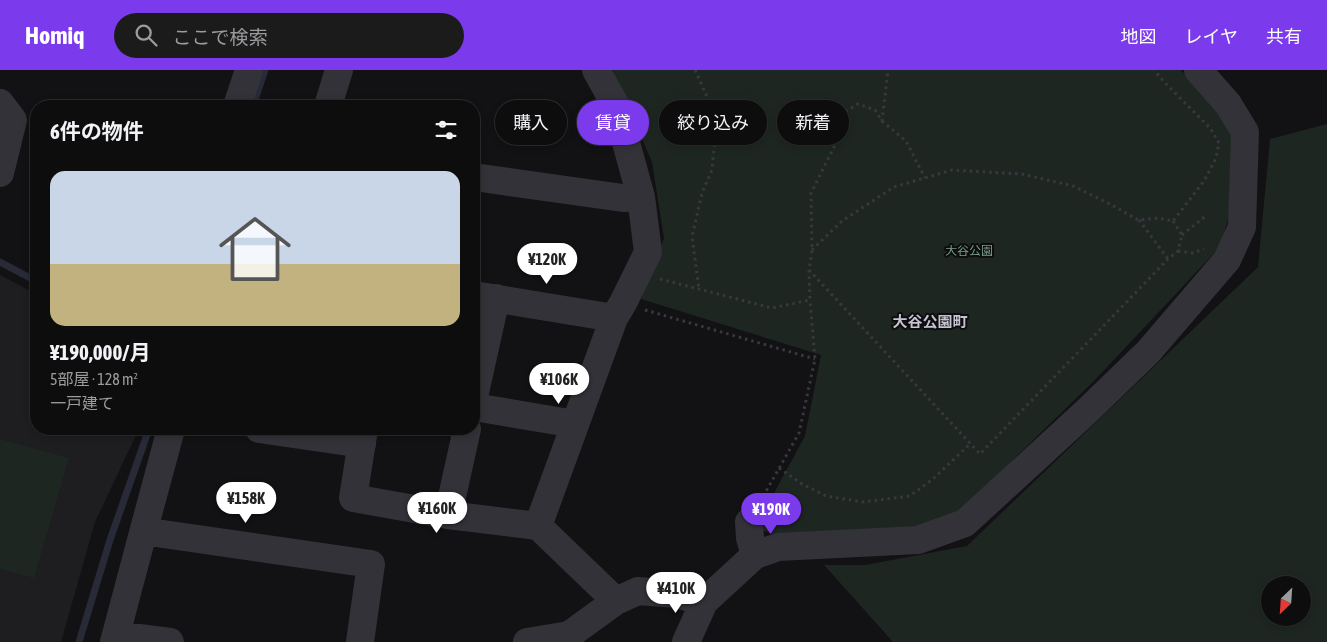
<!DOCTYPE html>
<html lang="ja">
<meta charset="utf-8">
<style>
body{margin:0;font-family:"Asap Condensed","Noto Sans JP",sans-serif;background:#1c1b1c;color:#f1f3f6;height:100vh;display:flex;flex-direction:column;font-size:19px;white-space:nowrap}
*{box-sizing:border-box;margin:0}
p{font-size:16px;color:#9b9c9e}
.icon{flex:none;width:28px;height:28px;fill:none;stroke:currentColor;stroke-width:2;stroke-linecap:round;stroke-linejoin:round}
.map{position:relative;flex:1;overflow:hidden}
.sheet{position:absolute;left:30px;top:30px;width:450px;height:335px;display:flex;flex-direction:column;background:#0e0d0e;border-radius:20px;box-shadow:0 2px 8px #0003,0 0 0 1px #2e2d2e}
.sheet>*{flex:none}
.hud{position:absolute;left:495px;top:30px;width:475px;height:45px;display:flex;gap:10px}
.needle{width:32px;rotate:205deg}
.buttons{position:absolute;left:1261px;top:506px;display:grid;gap:10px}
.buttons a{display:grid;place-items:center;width:50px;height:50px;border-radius:50%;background:#0e0d0e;box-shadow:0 2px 8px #0003,0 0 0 1px #2e2d2e;font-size:25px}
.price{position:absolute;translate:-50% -42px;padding:0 11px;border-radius:18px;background:#fff;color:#222;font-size:16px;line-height:32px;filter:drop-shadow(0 1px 2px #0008)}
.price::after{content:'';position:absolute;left:50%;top:30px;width:15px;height:11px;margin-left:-8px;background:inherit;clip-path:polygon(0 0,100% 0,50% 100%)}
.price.current{background:#7c3aed;color:#fff}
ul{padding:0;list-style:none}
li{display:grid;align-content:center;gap:10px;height:265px;padding:0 20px}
li span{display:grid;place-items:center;height:155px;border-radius:15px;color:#555}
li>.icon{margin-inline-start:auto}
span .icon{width:90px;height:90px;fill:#fffc;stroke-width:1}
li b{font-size:21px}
h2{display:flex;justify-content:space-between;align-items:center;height:60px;padding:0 20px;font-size:21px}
.tag{padding:0 18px;border-radius:22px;background:#0e0d0e;box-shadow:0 2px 8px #0003,0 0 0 1px #2e2d2e;font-size:18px;line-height:45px}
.tag.current{background:#7c3aed;color:#fff}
header{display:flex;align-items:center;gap:30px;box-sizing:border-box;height:70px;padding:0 25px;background:#7c3aed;color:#fff}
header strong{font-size:24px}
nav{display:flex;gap:28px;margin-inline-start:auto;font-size:18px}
.search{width:350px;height:45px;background:#1c1b1c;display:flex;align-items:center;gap:12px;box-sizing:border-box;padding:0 18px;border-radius:28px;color:#9b9c9e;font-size:19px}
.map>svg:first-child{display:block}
.built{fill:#1e1d20}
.green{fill:#1e2622;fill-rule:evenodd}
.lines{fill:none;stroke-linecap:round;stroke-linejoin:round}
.stream{stroke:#282b37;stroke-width:7}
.path{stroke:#39383f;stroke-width:3;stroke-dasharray:2.5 4;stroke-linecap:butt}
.minor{stroke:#333238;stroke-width:28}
.labels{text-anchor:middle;stroke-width:4;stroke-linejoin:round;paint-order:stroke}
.park-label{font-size:12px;fill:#799f89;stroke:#0d0c0e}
.quarter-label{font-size:15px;font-weight:bold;fill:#c4c3d0;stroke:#0d0c0e}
</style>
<header>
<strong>Homiq</strong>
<div class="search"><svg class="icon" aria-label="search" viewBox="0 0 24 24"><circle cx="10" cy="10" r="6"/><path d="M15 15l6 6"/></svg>ここで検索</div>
<nav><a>地図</a><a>レイヤ</a><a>共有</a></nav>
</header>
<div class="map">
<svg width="1327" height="572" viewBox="0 0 1327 572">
<rect width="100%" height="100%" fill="#121113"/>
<!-- built -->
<path class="built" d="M0 205 36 224V359H138L137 363 95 452 61 572H0Z"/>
<!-- green -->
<path class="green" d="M612 0H1181L1222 45 1234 70 1230 143 1220 177 1093 312 959 442 915 457 776 465 755 458 805 366 821 285 641 229 664 168 652 92Z
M1327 54V572H893L824 495H865L967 476 1258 197 1270 69ZM1270 515H1302V548H1270Z
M0 369 69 388 34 508 0 499Z"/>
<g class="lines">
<!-- stream -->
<path class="stream" d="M253 36 265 0
M0 192 36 211
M79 572 110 470 149 359"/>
<!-- path -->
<path class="path" d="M695 0 709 31 715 67 712 100 702 123 692 167 699 219
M882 51 906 71 925 108
M1139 150 1168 189
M1182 165 1207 145
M812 180 842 151 894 117 952 100 1022 104 1073 116 1112 135 1138 150 1159 148 1173 151 1204 111 1216 88 1219 73 1211 59 1165 13 1154 0
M1178 181 1193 183 1204 179
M809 200 980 384 1168 189 1178 181 1182 165 1173 151
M660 209 772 238 810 230 809 200 812 180 811 123 834 77 844 42 858 34 875 40 882 51 888 0
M645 240 815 289
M779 398 802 414 826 426 863 432 910 426 933 409 971 373
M760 432 799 363 815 289 810 230"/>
<!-- minor -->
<path class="minor" d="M0 33 13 50 0 103
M237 36 249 0
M328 36 339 0
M474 107 623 128 641 127
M474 225 614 248
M474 327 496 228
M474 337 575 354
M259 359 362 374
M364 359 353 428 448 445 538 456 616 531
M448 445 467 359
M749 452 750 468 755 485
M538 456 614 248 623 233 648 182 641 127 616 36 596 0
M144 459 171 359
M116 565 170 572
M114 572 144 459 163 464 371 494 360 572
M527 572 569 565 616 531 638 521 677 524 704 532
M686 572 704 532 755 485 778 477 918 470 965 453 1087 341 1148 282 1227 190 1242 157 1245 62 1228 34 1198 0"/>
</g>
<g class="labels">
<!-- park labels -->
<g class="park-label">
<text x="969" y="185">大谷公園</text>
</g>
<!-- quarter labels -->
<g class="quarter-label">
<text x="930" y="257">大谷公園町</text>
</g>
</g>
</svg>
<div class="buttons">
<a><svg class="needle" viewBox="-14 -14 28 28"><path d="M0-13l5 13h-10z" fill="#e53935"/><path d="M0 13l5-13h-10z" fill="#9b9c9e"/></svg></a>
</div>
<b class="price" style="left:547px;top:215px">¥120K</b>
<b class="price" style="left:559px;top:335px">¥106K</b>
<b class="price" style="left:246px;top:454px">¥158K</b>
<b class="price" style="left:437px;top:464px">¥160K</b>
<b class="price current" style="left:771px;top:465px">¥190K</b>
<b class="price" style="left:676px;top:544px">¥410K</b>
<div class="hud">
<a class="tag">購入</a>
<a class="tag current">賃貸</a>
<a class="tag">絞り込み</a>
<a class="tag">新着</a>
</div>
<section class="sheet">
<h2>6件の物件<svg class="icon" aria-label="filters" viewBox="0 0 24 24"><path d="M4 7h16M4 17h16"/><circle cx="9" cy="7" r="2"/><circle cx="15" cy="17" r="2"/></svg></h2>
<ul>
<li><span style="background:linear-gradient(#c9d6e8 60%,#c2b280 0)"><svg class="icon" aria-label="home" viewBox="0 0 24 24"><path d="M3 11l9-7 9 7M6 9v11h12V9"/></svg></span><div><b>¥190,000/月</b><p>5部屋 · 128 m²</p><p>一戸建て</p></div></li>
</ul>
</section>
</div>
